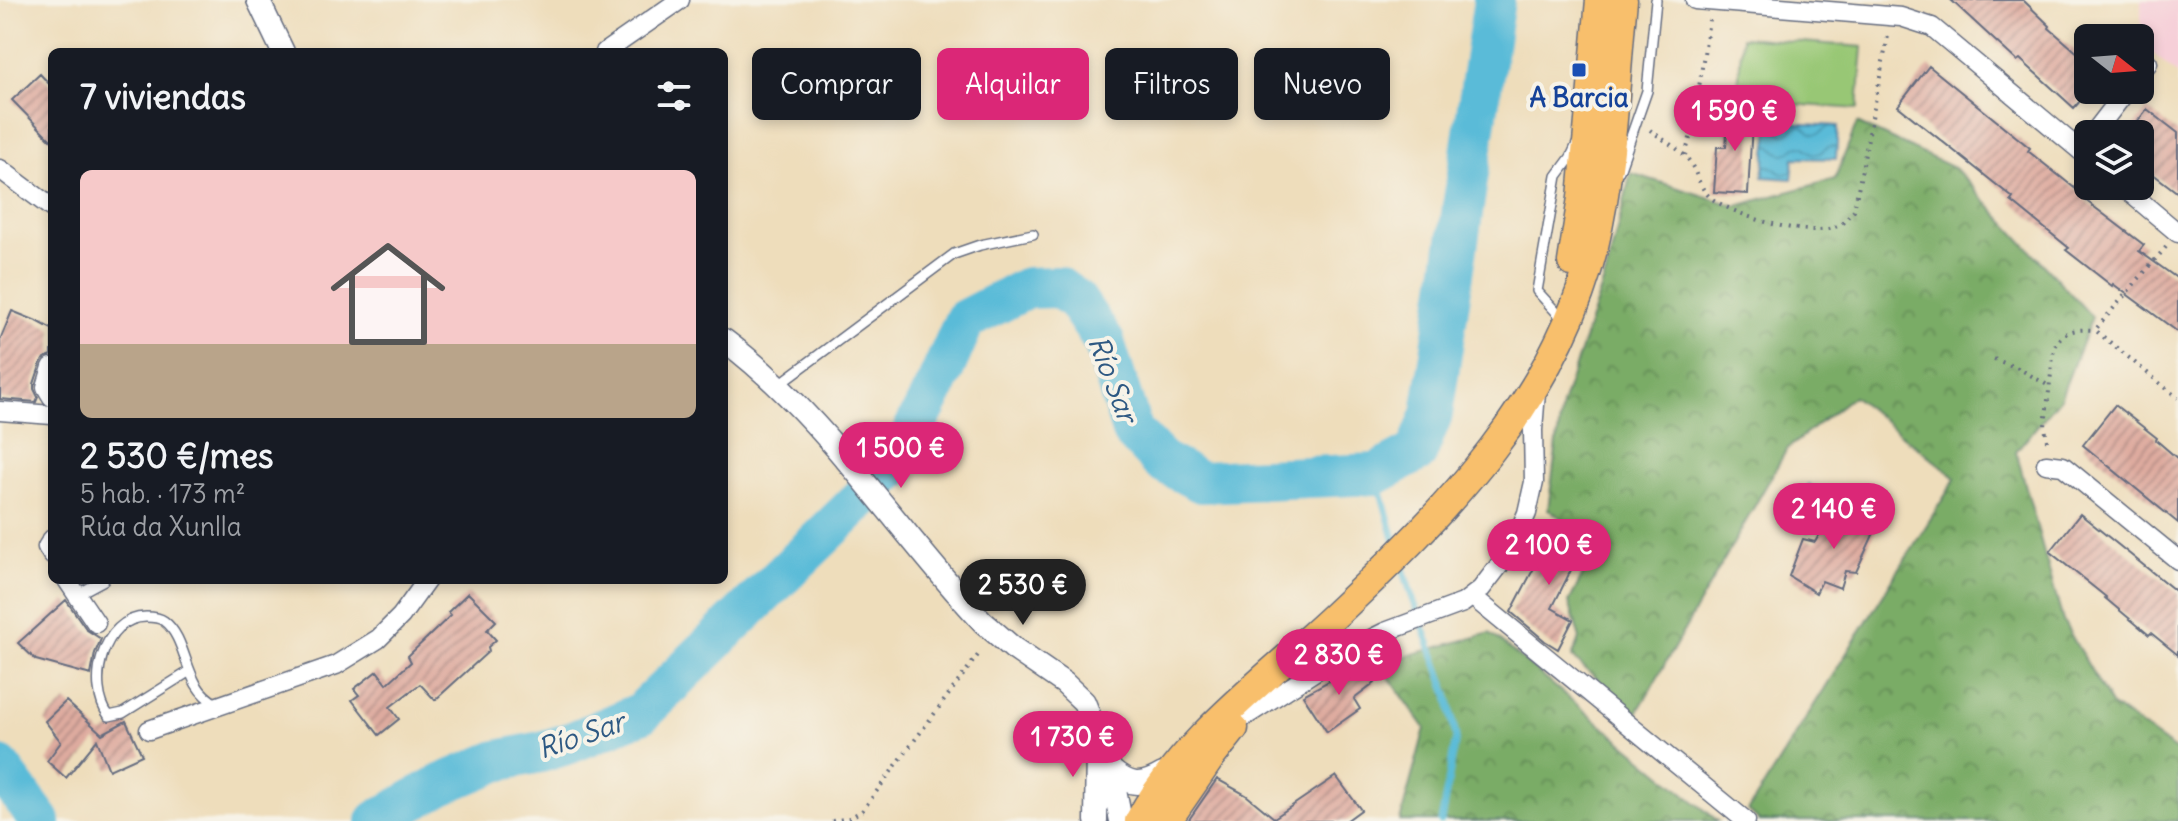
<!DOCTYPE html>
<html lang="es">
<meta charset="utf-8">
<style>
body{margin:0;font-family:Delius,sans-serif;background:#242831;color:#f1f3f6;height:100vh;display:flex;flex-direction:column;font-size:30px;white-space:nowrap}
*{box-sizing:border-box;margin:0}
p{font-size:26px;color:#9ea1a6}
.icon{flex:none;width:44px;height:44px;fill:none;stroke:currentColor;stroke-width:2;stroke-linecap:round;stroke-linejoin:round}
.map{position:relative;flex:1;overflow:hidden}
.drawer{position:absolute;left:48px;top:48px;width:680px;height:536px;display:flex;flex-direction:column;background:#171b24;border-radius:12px;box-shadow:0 4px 12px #0003}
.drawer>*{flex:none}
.top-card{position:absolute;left:752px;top:48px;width:760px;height:72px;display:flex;gap:16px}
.needle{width:52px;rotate:107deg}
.fabs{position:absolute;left:2074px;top:24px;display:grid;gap:16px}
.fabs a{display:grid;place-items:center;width:80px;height:80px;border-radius:12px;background:#171b24;box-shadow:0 4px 12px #0003;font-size:40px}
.price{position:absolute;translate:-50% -68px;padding:0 18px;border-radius:28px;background:#db2777;color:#fff;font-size:26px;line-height:52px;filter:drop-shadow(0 2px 4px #0008)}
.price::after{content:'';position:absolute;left:50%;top:48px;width:24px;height:18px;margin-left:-12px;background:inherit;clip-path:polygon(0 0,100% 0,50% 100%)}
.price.selected{background:#222;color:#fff}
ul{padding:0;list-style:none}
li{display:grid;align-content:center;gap:16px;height:424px;padding:0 32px}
li span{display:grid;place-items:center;height:248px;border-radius:12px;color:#555}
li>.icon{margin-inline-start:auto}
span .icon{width:144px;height:144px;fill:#fffc;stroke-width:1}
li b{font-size:34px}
h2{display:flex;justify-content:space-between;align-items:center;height:96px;padding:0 32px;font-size:34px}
.chip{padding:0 28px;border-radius:12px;background:#171b24;box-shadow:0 4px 12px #0003;font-size:28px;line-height:72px}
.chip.selected{background:#db2777;color:#fff}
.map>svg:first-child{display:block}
.built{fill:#f6cfd8}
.forest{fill:url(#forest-crowns);stroke:#4a6e62;stroke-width:2}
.pitch{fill:#98c775;stroke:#5a7b6a;stroke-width:2}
.water{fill:url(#water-waves);stroke:#3a759b;stroke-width:2}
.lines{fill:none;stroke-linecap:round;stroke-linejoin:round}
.stream{stroke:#5abbd8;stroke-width:7}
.river{stroke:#5abbd8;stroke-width:42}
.building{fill:url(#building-hatch)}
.service-casing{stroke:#656c7f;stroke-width:12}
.minor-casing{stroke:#656c7f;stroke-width:21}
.tertiary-casing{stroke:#656c7f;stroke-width:25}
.primary-casing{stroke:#656c7f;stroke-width:31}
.path{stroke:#656c7f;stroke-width:4;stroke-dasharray:2 6;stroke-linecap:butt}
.service{stroke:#fff;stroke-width:9}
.minor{stroke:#fff;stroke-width:18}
.tertiary{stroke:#fff;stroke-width:22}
.primary{stroke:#f8bf6c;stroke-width:28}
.transit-dot{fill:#1a4fb4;stroke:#f7f3e8;stroke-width:3}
.labels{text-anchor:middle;stroke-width:8;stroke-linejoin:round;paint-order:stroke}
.transit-label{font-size:26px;font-weight:bold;fill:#164399;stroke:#f7f3e8}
.water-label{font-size:28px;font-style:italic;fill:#2e5983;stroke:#f7f3e8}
</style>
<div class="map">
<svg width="2178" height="821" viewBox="0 0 2178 821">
<defs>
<pattern id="forest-crowns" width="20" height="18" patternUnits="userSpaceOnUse" patternTransform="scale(2)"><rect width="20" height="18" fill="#7aac66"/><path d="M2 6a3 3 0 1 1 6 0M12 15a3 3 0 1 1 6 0" fill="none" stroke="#638c57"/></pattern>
<pattern id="water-waves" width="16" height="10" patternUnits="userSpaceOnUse" patternTransform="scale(2)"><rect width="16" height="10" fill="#5abbd8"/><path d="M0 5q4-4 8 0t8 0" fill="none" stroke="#4a98b2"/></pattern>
<pattern id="building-hatch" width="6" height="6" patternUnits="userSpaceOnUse" patternTransform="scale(2)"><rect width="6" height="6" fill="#deab9f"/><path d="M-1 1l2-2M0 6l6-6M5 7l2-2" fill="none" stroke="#b38c85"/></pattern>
</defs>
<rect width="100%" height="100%" fill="#f7f3e8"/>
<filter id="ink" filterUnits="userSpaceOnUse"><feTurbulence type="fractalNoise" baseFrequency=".0125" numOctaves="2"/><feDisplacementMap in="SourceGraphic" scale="16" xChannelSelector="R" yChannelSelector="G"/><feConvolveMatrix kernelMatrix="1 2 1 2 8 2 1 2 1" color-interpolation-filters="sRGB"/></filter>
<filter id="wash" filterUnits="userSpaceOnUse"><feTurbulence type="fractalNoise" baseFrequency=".006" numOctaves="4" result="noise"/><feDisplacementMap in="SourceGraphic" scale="32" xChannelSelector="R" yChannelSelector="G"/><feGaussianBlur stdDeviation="1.8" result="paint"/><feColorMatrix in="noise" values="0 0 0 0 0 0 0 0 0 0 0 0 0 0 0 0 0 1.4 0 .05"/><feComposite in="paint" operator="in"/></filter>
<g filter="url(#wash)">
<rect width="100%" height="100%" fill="#edb"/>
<!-- built -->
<path class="built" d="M2141 0H2178V75L2141 43Z"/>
<!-- forest -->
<path class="forest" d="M1857 123 1956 169 2092 317 2060 399 2016 451 2063 621 2111 705 2178 752V821H1759L1748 811 1956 478 1853 396 1787 449 1637 713 1572 657 1580 639 1569 602 1599 543 1548 509 1562 405 1606 274 1631 173 1736 206 1835 179Z
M1490 633 1718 821H1400L1425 728 1379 663Z"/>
<!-- pitch -->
<path class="pitch" d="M1742 37 1863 47 1858 109 1737 100Z"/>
<!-- water -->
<path class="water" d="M1770 122 1838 126 1836 159 1794 158 1792 179 1763 177Z
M1809 485 1825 492 1808 532 1790 522Z"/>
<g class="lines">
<!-- stream -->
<path class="stream" d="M1376 474 1396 546
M1401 561 1410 591 1448 694 1456 738 1441 821"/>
<!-- river -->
<path class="river" d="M0 767 40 821
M377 821 440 785 497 761 541 752 570 743 641 713 896 465 937 384 965 320 1027 288 1058 287 1076 300 1104 342 1132 431 1161 461 1201 482 1376 474 1417 452 1432 414 1494 0"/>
</g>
<g id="blocks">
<!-- building -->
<path class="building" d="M1951 0H2023L2050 26 2049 28 2088 62V92L2074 108 2020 59 2017 61Z
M1929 66 2030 148 2028 151 2087 198 2085 200 2144 245 2139 251 2178 279V332L2113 284 2112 286 2066 250 2069 248 2011 201 2013 198 1898 106Z
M40 74 52 87V141L12 100Z
M1729 104 1753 106 1748 194 1714 192 1717 147H1726Z
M2147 109 2178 133V193L2140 164V134H2128Z
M12 311 39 322 52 329V355L44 358 41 363 34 384V389L38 397 36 402 0 399V340Z
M2115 405 2157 438 2156 440 2178 459V523L2083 445Z
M1849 504 1878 524 1856 572 1845 571 1840 588 1822 581 1816 593 1789 576 1803 539 1815 542 1828 520 1837 523Z
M2080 514 2178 593V655L2151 633 2149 635 2105 598 2106 597 2050 552Z
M1557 524 1586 540 1552 608 1573 620 1558 649 1545 641 1511 612Z
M468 593 496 621 487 630 496 640 488 647 489 651 435 700 420 684 390 707 399 719 379 735 352 700 359 695 354 689 377 671 387 684 411 662 408 656 451 615 448 612Z
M66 600 87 630 101 639 95 653 91 675 36 660 18 643Z
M1362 663 1375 683 1354 699 1360 709 1327 732 1303 695Z
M66 701 102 734 126 721 142 755 109 770 97 740 66 778 47 761 61 742 45 721Z
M1336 776 1361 810 1346 821H1188L1217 779 1246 795 1274 818Z"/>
</g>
</g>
<g filter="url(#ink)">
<use href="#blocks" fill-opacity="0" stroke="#656c7f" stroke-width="2"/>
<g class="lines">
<!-- service casing -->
<g class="service-casing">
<path id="service" d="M1619 171 1647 91 1656 0
M1559 315 1537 291 1557 176 1571 157 1577 144
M777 386 954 254 980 245 1033 234
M76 595 104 580
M190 671 123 713 109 716C86 686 102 617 146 617 152 617 160 618 164 621 190 641 182 687 217 704"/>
</g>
<!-- minor casing -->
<g class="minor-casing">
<path id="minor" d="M1695 0 1901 17 1932 27 2088 157
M605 52 680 0
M2140 73 2148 63
M2093 134 2127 90
M0 169 52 208
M2122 186 2178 233
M52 367 46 387 52 397
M0 411 52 415
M2046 464 2063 466 2178 560
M52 539 47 547 52 555
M67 580 96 623
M1473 597 1746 821
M1241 719 1345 652 1385 632 1463 603 1481 589 1511 550 1527 513 1534 482 1533 430 1536 392
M149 730 336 665 378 639 401 616 427 580"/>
</g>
<!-- tertiary casing -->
<g class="tertiary-casing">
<path id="tertiary" d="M258 0 283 52
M724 340C827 417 896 530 983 622L1013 648 1064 683 1084 702 1111 770 1121 821
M1111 770C1130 786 1141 787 1163 774
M1096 821 1097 746"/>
</g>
<!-- primary casing -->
<g class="primary-casing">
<path id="primary" d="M1572 262 1582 198 1600 0
M1139 821C1182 740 1268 678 1334 616 1446 512 1556 399 1594 246 1613 168 1615 80 1623 0
M1167 821 1211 757 1234 728"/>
</g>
<!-- path -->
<path class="path" d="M1650 130C1659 137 1679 149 1685 156 1697 168 1697 186 1711 198 1735 216 1814 242 1841 224 1845 221 1850 214 1854 210L1888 36
M1685 155 1693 128 1709 20
M2166 247 2095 330 2178 398
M1994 359 2018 368 2049 386
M2047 441 2045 426 2054 347C2063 329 2077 329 2095 330
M832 821 849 818 862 811 981 651"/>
<!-- service -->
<use href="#service" class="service"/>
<!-- minor -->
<use href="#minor" class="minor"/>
<!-- tertiary -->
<use href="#tertiary" class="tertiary"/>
<!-- primary -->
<use href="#primary" class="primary"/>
</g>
</g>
<!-- markers -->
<rect class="transit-dot" x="1571" y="62" width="16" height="16" rx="4"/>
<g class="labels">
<!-- transit labels -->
<g class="transit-label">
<text x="1579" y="107">A Barcia</text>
</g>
<!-- water labels -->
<g class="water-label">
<text transform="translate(1113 379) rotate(69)" y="10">Río Sar</text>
<text transform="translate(581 735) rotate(-19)" y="10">Río Sar</text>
</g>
</g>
</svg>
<div class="fabs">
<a><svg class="needle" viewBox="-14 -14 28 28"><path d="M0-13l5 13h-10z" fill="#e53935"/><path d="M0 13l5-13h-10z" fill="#9ea1a6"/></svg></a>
<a><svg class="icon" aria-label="layers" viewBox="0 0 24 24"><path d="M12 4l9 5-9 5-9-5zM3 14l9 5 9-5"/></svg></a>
</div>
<b class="price" style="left:1735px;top:153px">1 590 €</b>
<b class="price" style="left:901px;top:490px">1 500 €</b>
<b class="price" style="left:1834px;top:551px">2 140 €</b>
<b class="price" style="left:1549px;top:587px">2 100 €</b>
<b class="price selected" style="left:1023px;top:627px">2 530 €</b>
<b class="price" style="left:1339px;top:697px">2 830 €</b>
<b class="price" style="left:1073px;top:779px">1 730 €</b>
<div class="top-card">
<a class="chip">Comprar</a>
<a class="chip selected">Alquilar</a>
<a class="chip">Filtros</a>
<a class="chip">Nuevo</a>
</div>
<section class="drawer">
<h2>7 viviendas<svg class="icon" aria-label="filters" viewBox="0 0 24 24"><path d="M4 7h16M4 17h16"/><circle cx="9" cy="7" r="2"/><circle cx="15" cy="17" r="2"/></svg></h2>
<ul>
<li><span style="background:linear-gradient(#f6c9c9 70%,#b9a48a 0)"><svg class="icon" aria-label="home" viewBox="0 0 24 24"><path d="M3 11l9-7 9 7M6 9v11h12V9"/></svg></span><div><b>2 530 €/mes</b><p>5 hab. · 173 m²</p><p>Rúa da Xunlla</p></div></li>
</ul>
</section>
</div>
